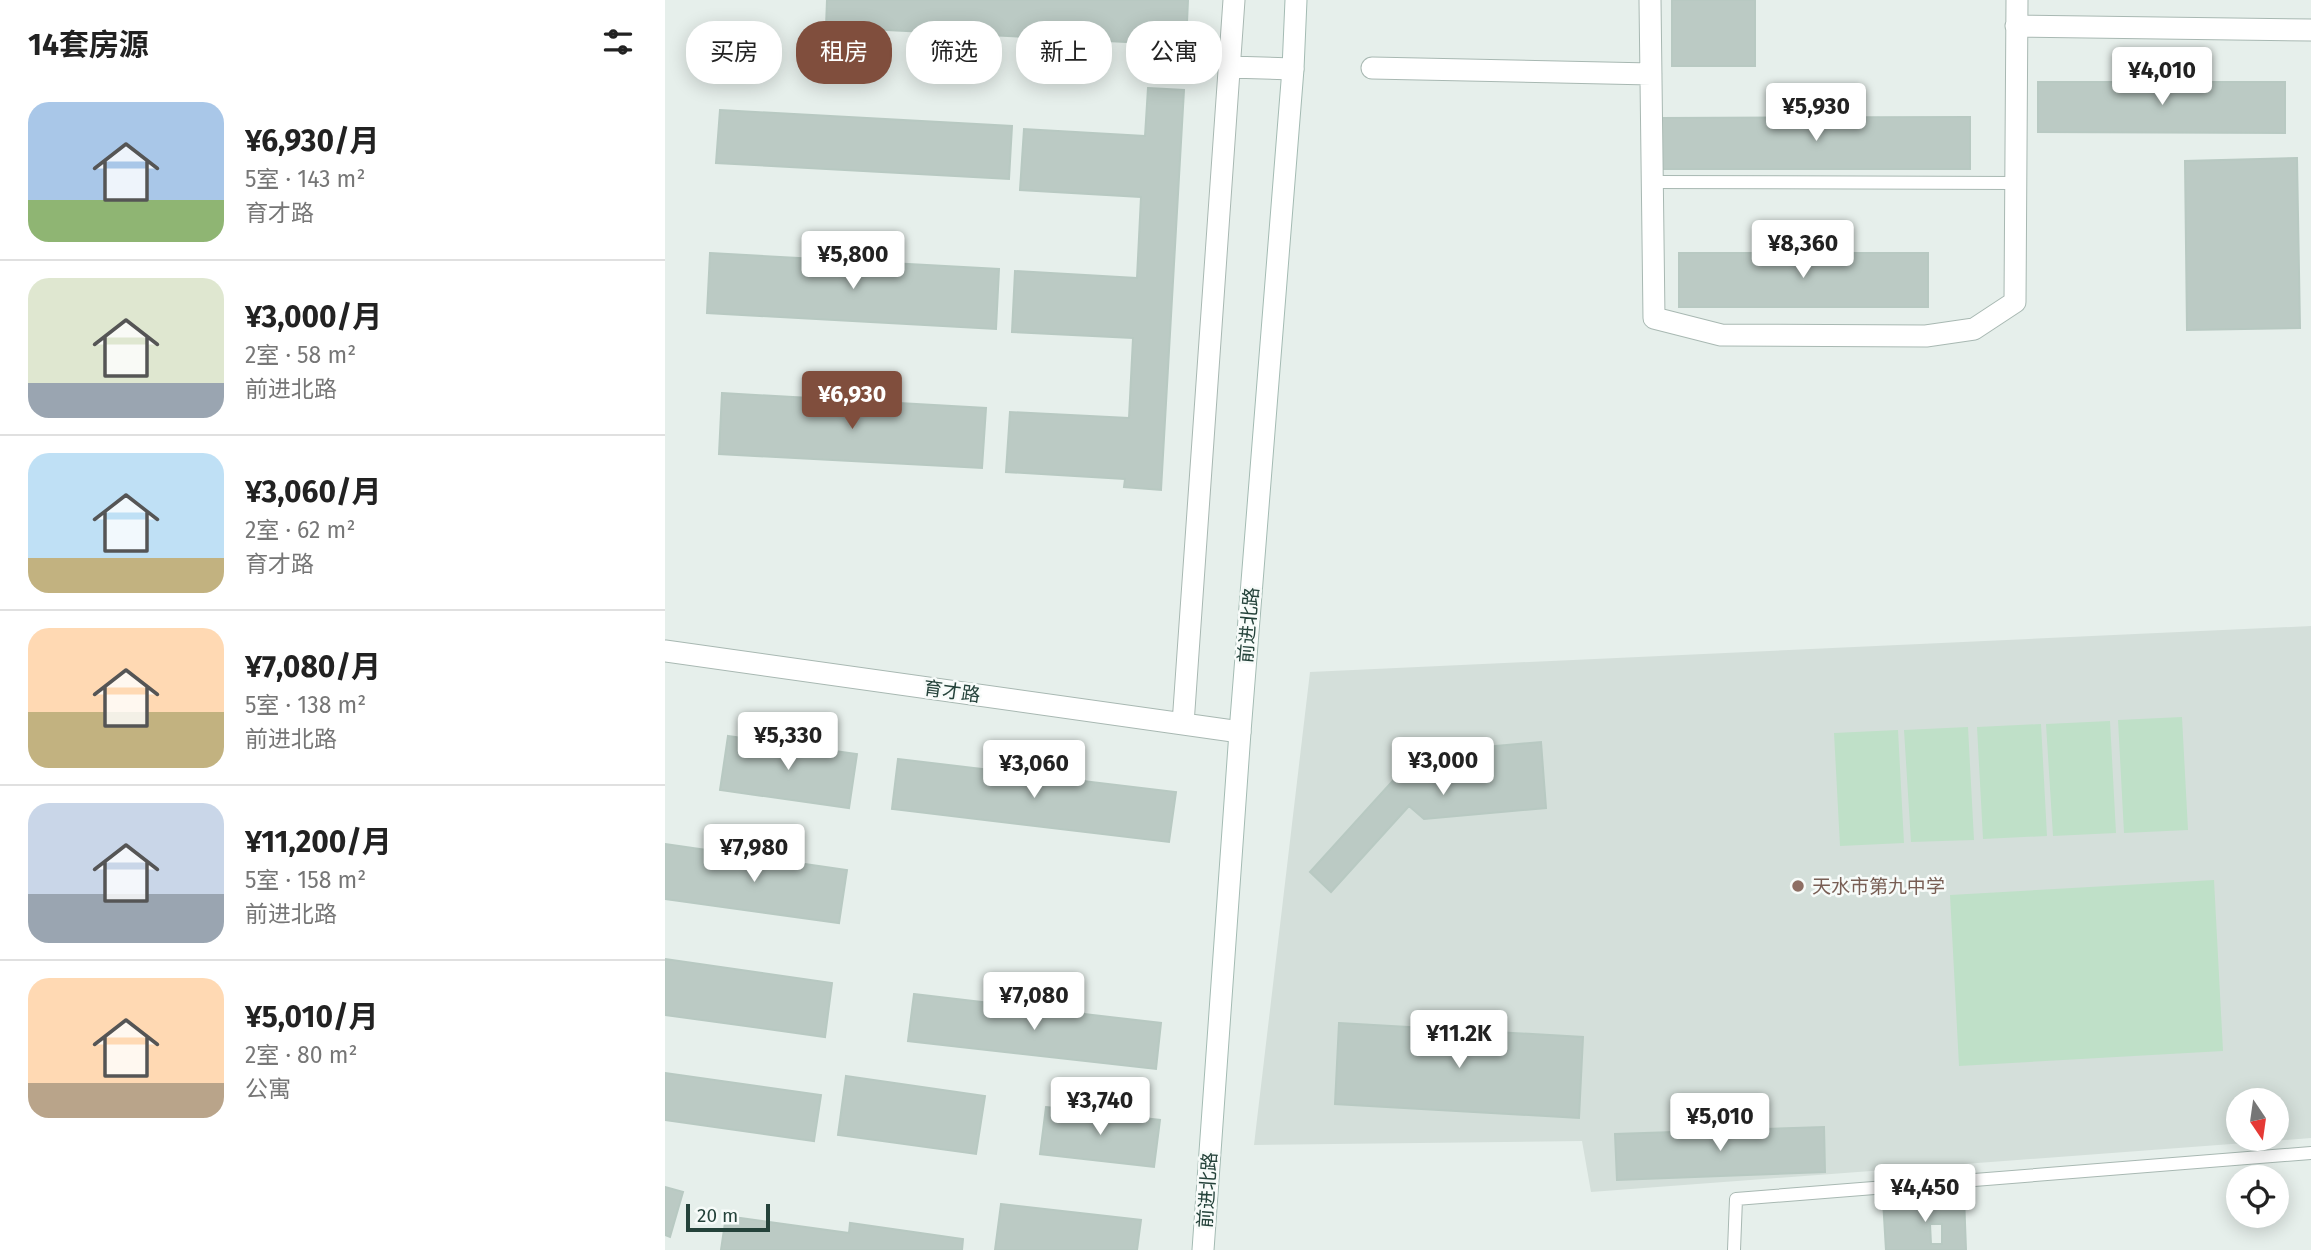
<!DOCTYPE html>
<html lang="zh">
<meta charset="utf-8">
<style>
body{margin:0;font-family:"Fira Sans","Noto Sans SC",sans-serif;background:#f2f2f2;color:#222;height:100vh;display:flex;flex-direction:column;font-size:26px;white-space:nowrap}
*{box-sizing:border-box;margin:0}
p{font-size:23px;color:#767676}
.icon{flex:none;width:38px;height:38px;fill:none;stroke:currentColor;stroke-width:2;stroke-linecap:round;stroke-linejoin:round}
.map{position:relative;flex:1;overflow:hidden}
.sheet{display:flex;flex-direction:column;background:#fff;width:665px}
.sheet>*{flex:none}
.guide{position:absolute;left:21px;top:21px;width:665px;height:63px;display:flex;gap:14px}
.needle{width:46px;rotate:167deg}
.buttons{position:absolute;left:1561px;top:1088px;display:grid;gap:14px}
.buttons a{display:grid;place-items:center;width:63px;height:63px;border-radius:50%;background:#fff;box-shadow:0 4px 18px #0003;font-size:35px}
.scale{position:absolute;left:21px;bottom:18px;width:84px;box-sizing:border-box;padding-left:7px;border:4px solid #24423a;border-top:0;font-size:19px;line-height:24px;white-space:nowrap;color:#24423a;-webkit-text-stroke:5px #f7fbf9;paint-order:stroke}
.price{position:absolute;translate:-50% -60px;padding:0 16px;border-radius:7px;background:#fff;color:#222;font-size:23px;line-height:46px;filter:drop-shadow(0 2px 4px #0008)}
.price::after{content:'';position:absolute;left:50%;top:42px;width:21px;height:16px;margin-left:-10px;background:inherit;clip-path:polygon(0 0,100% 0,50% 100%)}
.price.current{background:#804e3d;color:#fff}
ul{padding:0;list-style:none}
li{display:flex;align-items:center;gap:21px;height:175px;padding:0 28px}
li+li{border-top:2px solid #e0e0e0}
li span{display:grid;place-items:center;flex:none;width:196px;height:140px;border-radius:21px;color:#555}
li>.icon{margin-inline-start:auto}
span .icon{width:84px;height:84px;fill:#fffc;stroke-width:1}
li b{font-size:30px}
h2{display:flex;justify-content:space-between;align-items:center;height:84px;padding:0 28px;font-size:30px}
.pill{padding:0 24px;border-radius:28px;background:#fff;box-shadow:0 4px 18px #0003;font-size:24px;line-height:63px}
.pill.current{background:#804e3d;color:#fff}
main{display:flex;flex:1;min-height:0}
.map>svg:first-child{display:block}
.built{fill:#d4dfda;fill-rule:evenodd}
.green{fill:#bfe0c8}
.building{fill:#bbcac4;stroke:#b8c9c2;stroke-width:2;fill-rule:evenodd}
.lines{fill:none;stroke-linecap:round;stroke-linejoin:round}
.service-casing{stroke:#a8b8b2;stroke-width:14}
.minor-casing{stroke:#a8b8b2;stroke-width:23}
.secondary-casing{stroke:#a4bbb3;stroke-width:23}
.service{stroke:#fff;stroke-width:12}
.minor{stroke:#fff;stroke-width:21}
.secondary{stroke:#fff;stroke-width:21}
.education-dot{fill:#8d6e63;stroke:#f7fbf9;stroke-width:2.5}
.labels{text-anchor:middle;stroke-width:5;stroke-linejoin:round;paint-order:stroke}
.street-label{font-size:19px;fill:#24423a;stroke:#f7fbf9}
.education-label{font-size:19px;fill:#785e54;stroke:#f7fbf9;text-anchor:start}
</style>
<main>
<section class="sheet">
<h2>14套房源<svg class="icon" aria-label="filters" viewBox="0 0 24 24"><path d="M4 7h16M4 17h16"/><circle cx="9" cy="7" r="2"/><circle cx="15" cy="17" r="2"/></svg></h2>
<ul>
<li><span style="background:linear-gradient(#a9c7e8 70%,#8fb573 0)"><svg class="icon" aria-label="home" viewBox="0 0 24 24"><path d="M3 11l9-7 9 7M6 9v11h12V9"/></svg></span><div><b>¥6,930/月</b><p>5室 · 143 m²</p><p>育才路</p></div></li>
<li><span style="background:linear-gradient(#dfe7d0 75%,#9aa5b1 0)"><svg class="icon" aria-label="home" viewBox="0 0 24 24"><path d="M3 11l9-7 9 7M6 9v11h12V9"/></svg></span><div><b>¥3,000/月</b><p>2室 · 58 m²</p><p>前进北路</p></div></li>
<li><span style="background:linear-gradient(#bfe0f5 75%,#c2b280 0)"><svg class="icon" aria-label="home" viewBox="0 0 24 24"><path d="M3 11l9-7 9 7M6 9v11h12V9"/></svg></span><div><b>¥3,060/月</b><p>2室 · 62 m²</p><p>育才路</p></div></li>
<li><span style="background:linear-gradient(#ffd9b3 60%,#c2b280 0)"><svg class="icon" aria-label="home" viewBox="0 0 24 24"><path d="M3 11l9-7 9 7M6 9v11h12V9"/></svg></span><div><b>¥7,080/月</b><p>5室 · 138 m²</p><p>前进北路</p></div></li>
<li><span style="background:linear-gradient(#c9d6e8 65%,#9aa5b1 0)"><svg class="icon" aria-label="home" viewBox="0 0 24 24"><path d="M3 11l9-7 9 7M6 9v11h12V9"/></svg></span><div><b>¥11,200/月</b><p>5室 · 158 m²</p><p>前进北路</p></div></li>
<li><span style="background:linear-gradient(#ffd9b3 75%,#b9a48a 0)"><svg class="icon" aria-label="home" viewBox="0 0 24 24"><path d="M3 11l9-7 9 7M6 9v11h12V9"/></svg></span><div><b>¥5,010/月</b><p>2室 · 80 m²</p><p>公寓</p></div></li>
</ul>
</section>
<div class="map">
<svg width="1646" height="1250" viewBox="0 0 1646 1250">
<rect width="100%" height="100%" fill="#e6efeb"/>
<!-- built -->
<path class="built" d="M1646 626V1138L926 1192 917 1141 589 1145 645 672ZM1573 1101H1612V1139H1573Z"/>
<!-- green -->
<path class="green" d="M1517 717 1523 830 1459 833 1453 720Z
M1445 721 1451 833 1388 836 1381 724Z
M1376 724 1382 836 1318 839 1312 727Z
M1303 727 1309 840 1246 842 1239 730Z
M1233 730 1239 843 1175 846 1169 733Z
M1549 880 1558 1051 1294 1066 1285 895Z"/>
<!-- building -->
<path class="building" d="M162 0H523L521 45 161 27Z
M1007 0H1090V66H1007Z
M1373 82H1620V133L1373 132Z
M483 88 519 90 496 490 459 487 460 479 341 472 345 412 464 418 468 338 347 332 350 271 472 278 476 197 355 190 359 129 480 136Z
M55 110 347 126 344 179 51 163Z
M1305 117V169H996V118Z
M1632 158 1635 328 1522 330 1520 161Z
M45 253 334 269 331 329 42 313Z
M1014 253H1263V307H1014Z
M57 393 321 408 317 468 54 454Z
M63 736 192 754 184 808 55 790Z
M876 742 881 808 759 819 744 806 666 892 645 872 753 753Z
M233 759 511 792 504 842 227 809Z
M0 844 182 870 174 923 0 899Z
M0 959 167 983 160 1037 0 1015Z
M249 994 496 1023 491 1069 243 1041Z
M674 1023 918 1037 914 1118 670 1104Z
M0 1073 156 1095 149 1141 0 1120Z
M181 1076 320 1096 311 1154 173 1135Z
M381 1107 495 1120 489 1167 375 1154Z
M1159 1127 1160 1172 952 1180 950 1134Z
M0 1187 18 1192 5 1237 0 1235Z
M1299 1196 1301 1250H1221L1218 1200ZM1265 1224H1277V1244H1266Z
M336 1204 476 1220 472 1250H330Z
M61 1216 184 1233 185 1223 298 1239 297 1250H56Z"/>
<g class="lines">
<!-- service casing -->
<g class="service-casing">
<path id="service" d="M987 182 1350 183
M1069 1250 1071 1199 1646 1153"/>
</g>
<!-- minor casing -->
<g class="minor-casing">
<path id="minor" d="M985 0 989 318 1056 335 1261 336 1309 329 1350 302 1352 0
M1351 26 1646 30
M564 67 628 69
M707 68 986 74
M0 651 575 732
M518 724 569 0"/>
</g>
<!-- secondary casing -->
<g class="secondary-casing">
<path id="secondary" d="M538 1250 575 732 628 69 631 0"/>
</g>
<!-- service -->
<use href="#service" class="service"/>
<!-- minor -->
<use href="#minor" class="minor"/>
<!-- secondary -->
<use href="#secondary" class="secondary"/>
</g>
<!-- markers -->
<circle class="education-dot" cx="1133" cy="886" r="7"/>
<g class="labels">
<!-- street labels -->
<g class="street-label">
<text transform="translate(583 625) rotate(-85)" y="7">前进北路</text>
<text transform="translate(287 691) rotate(8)" y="7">育才路</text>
<text transform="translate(542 1190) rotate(-86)" y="7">前进北路</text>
</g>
<!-- education labels -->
<g class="education-label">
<text x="1147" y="893">天水市第九中学</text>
</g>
</g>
</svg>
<div class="buttons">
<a><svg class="needle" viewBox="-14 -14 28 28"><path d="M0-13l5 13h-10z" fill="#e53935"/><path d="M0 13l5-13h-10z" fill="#767676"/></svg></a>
<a><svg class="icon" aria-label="locate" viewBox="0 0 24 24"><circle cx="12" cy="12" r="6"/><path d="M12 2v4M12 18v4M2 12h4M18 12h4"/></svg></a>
</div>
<div class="scale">20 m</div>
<b class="price" style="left:1497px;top:107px">¥4,010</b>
<b class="price" style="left:1151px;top:143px">¥5,930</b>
<b class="price" style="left:1138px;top:280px">¥8,360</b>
<b class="price" style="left:188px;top:291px">¥5,800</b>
<b class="price current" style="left:187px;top:431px">¥6,930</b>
<b class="price" style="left:123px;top:772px">¥5,330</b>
<b class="price" style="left:778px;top:797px">¥3,000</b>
<b class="price" style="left:369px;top:800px">¥3,060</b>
<b class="price" style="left:89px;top:884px">¥7,980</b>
<b class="price" style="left:369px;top:1032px">¥7,080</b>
<b class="price" style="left:794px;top:1070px">¥11.2K</b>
<b class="price" style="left:435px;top:1137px">¥3,740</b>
<b class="price" style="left:1055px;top:1153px">¥5,010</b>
<b class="price" style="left:1260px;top:1224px">¥4,450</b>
<div class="guide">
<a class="pill">买房</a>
<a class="pill current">租房</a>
<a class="pill">筛选</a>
<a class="pill">新上</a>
<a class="pill">公寓</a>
</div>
</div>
</main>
